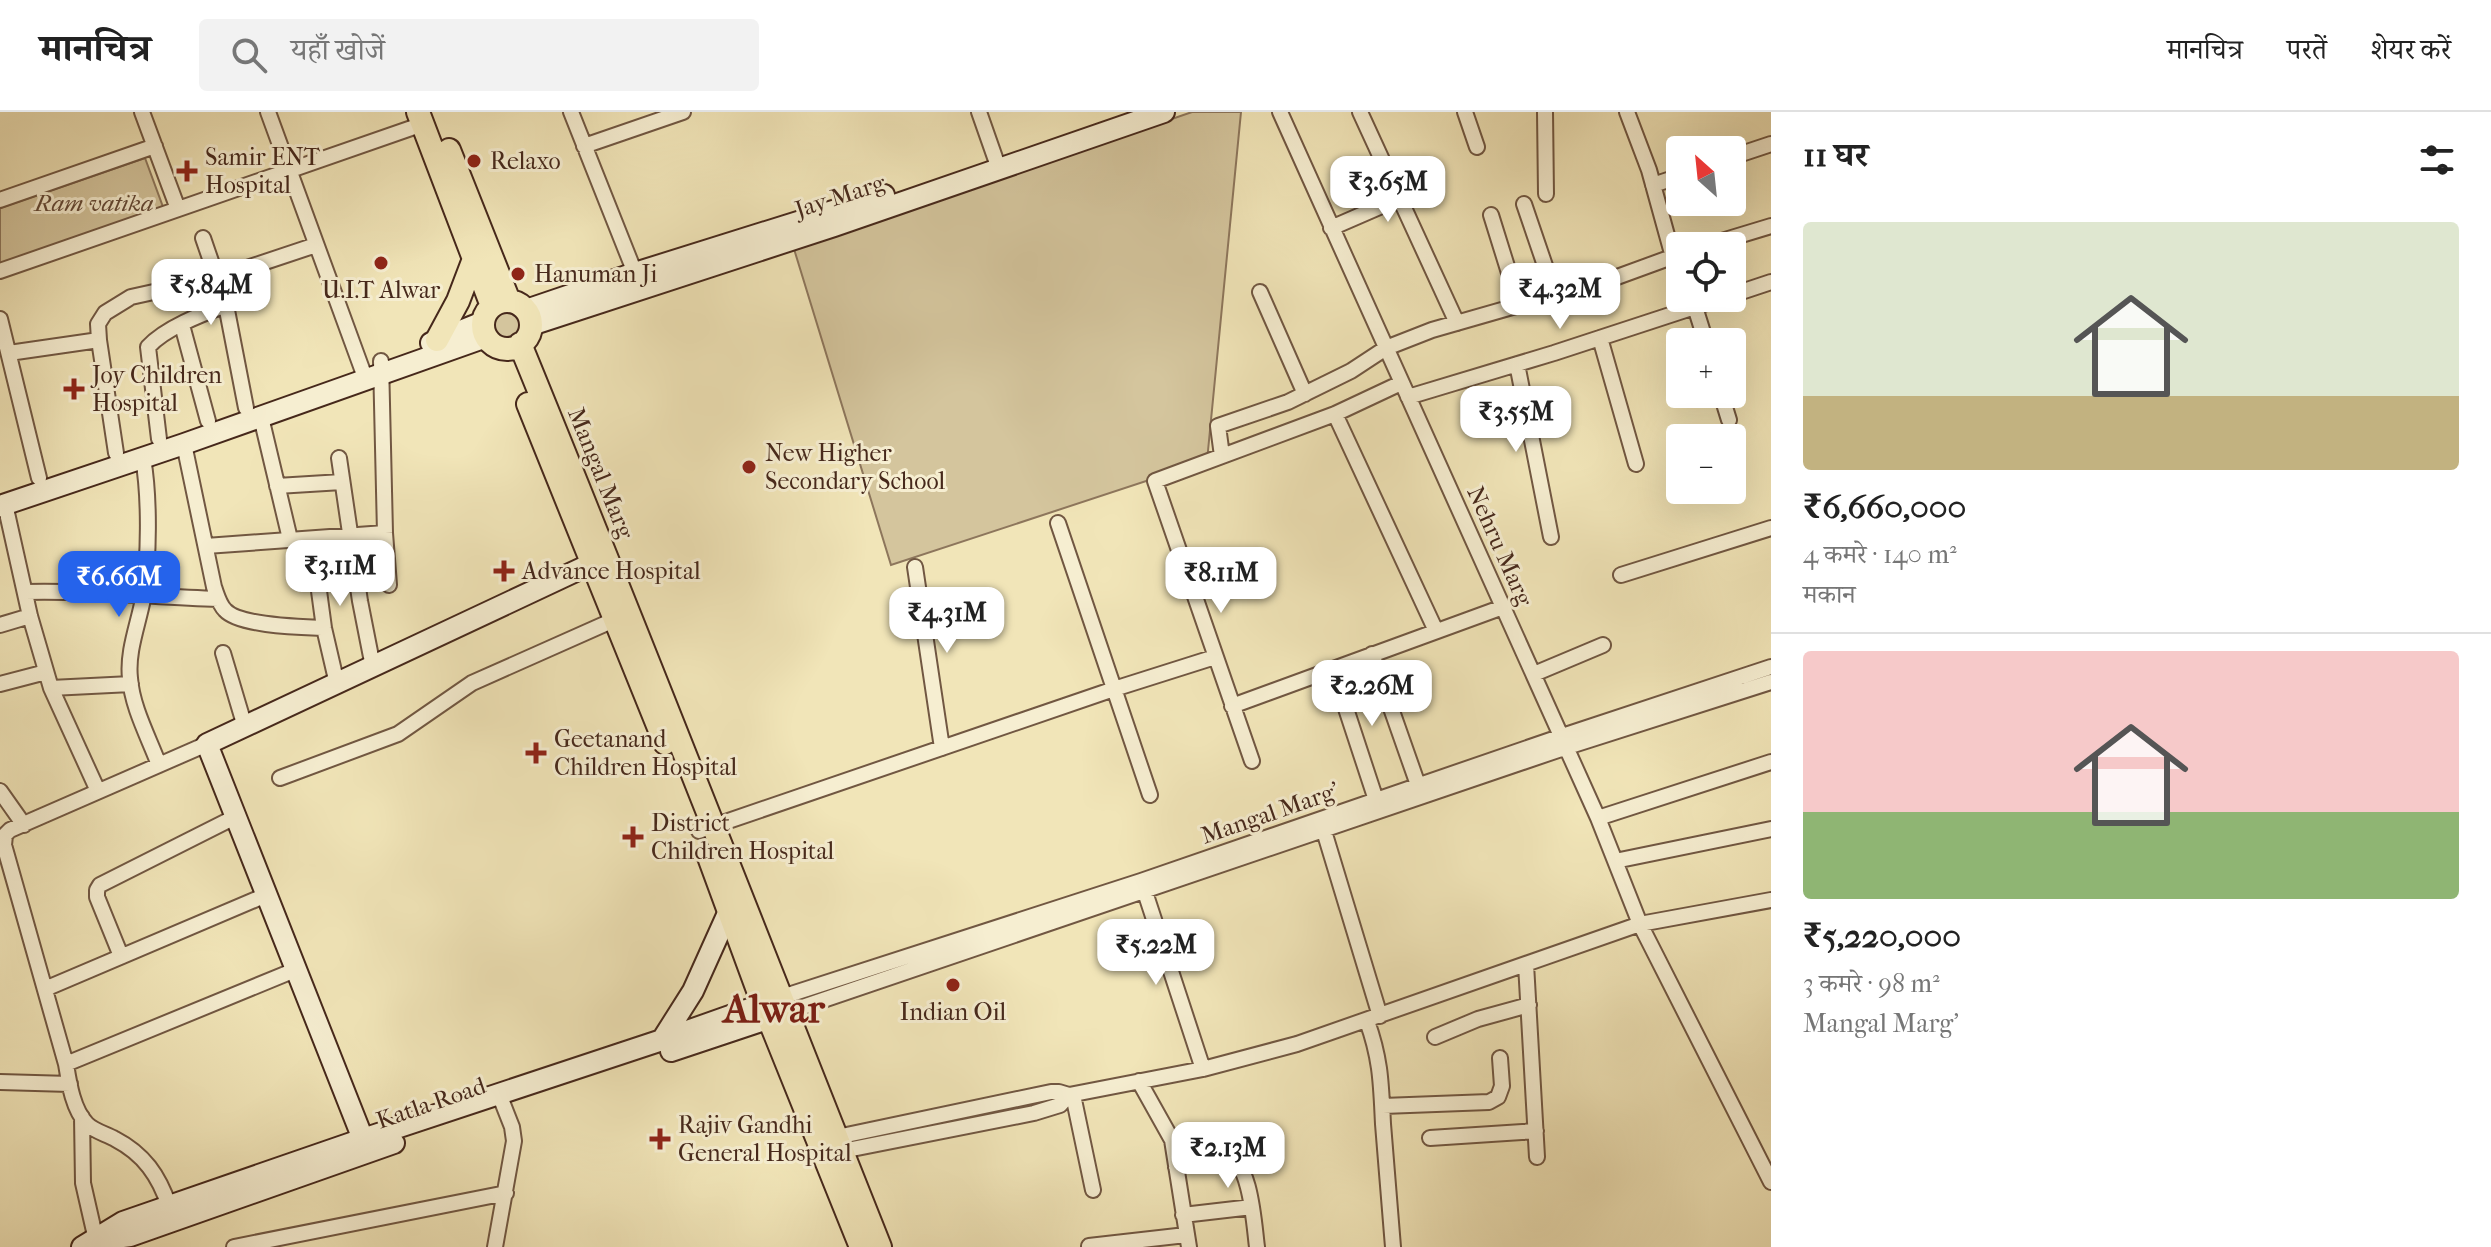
<!DOCTYPE html>
<html lang="hi">
<meta charset="utf-8">
<style>
body{margin:0;font-family:"IM FELL French Canon","Noto Serif Devanagari",serif;background:#f2f2f2;color:#222;height:100vh;display:flex;flex-direction:column;font-size:30px;white-space:nowrap}
*{box-sizing:border-box;margin:0}
p{font-size:26px;color:#767676}
.icon{flex:none;width:44px;height:44px;fill:none;stroke:currentColor;stroke-width:2;stroke-linecap:round;stroke-linejoin:round}
.map{position:relative;flex:1;overflow:hidden}
.sheet{display:flex;flex-direction:column;background:#fff;width:720px}
.sheet>*{flex:none}
.needle{width:52px;rotate:333deg}
.fabs{position:absolute;left:1666px;top:24px;display:grid;gap:16px}
.fabs a{display:grid;place-items:center;width:80px;height:80px;border-radius:8px;background:#fff;box-shadow:0 8px 32px #0002;font-size:40px}
.price{position:absolute;translate:-50% -68px;padding:0 18px;border-radius:16px;background:#fff;color:#222;font-size:26px;line-height:52px;filter:drop-shadow(0 2px 4px #0008)}
.price::after{content:'';position:absolute;left:50%;top:48px;width:24px;height:18px;margin-left:-12px;background:inherit;clip-path:polygon(0 0,100% 0,50% 100%)}
.price.on{background:#2563eb;color:#fff}
ul{padding:0;list-style:none}
li{display:grid;align-content:center;gap:16px;height:424px;padding:0 32px}
li+li{border-top:2px solid #e0e0e0}
li span{display:grid;place-items:center;height:248px;border-radius:8px;color:#555}
li>.icon{margin-inline-start:auto}
span .icon{width:144px;height:144px;fill:#fffc;stroke-width:1}
li b{font-size:34px}
h2{display:flex;justify-content:space-between;align-items:center;height:96px;padding:0 32px;font-size:34px}
header{display:flex;align-items:center;gap:48px;box-sizing:border-box;height:112px;padding:0 40px;background:#fff;border-bottom:2px solid #e0e0e0}
header strong{font-size:38px}
nav{display:flex;gap:44px;margin-inline-start:auto;font-size:28px}
.search{width:560px;height:72px;background:#f2f2f2;display:flex;align-items:center;gap:20px;box-sizing:border-box;padding:0 28px;border-radius:8px;color:#767676;font-size:30px}
main{display:flex;flex:1;min-height:0}
.map>svg:first-child{display:block}
.green{fill:#d4c59d;stroke:#8d765c;stroke-width:2}
.lines{fill:none;stroke-linecap:round;stroke-linejoin:round}
.street-casing{stroke:#715742;stroke-width:18}
.secondary-casing{stroke:#46281b;stroke-width:24}
.primary-casing{stroke:#46281b;stroke-width:26}
.street{stroke:#f6eed1;stroke-width:14}
.secondary{stroke:#f6eed1;stroke-width:20}
.primary{stroke:#f1e5b8;stroke-width:22}
.poi-dot{fill:#8f2418;stroke:#f6eed1;stroke-width:3}
.labels{text-anchor:middle;stroke-width:6;stroke-linejoin:round;paint-order:stroke}
.poi-label{font-size:24px;fill:#46281b;stroke:#f6eed1;text-anchor:start}
.street-label{font-size:24px;fill:#46281b;stroke:#f6eed1}
.park-label{font-size:24px;font-style:italic;fill:#624735;stroke:#f6eed1}
.town-label{font-size:40px;font-weight:bold;fill:#7a1f14;stroke:#f6eed1}
</style>
<header>
<strong>मानचित्र</strong>
<div class="search"><svg class="icon" aria-label="search" viewBox="0 0 24 24"><circle cx="10" cy="10" r="6"/><path d="M15 15l6 6"/></svg>यहाँ खोजें</div>
<nav><a>मानचित्र</a><a>परतें</a><a>शेयर करें</a></nav>
</header>
<main>
<div class="map">
<svg width="1771" height="1135" viewBox="0 0 1771 1135">
<rect width="100%" height="100%" fill="#f1e5b8"/>
<filter id="stains"><feTurbulence type="fractalNoise" baseFrequency=".0025" numOctaves="4"/><feColorMatrix values="0 0 0 0 .2 0 0 0 0 .09 0 0 0 0 .02 0 0 0 .5 -.17"/></filter>
<radialGradient id="worn" r=".72"><stop offset=".6" stop-color="#630" stop-opacity="0"/><stop offset="1" stop-color="#630" stop-opacity=".3"/></radialGradient>
<!-- green -->
<path class="green" d="M1192 0H1241L1207 349 891 453 794 137Z
M145 46 163 95 0 152V96Z
M485 217a18 18 0 1 1 36 0a18 18 0 1 1-36 0Z"/>
<g class="lines">
<!-- street casing -->
<g class="street-casing">
<path id="street" d="M142 0 178 97
M268 0 366 268
M571 0 635 161
M979 0 999 57
M1280 0 1598 706 1640 812 1771 1070
M1360 0 1457 211
M1465 0 1477 35
M1545 0 1546 82
M1627 0 1649 58 1673 145
M584 34 683 0
M1732 45 1771 32
M1653 73 1680 64
M0 88 155 34
M1524 92 1555 183
M1491 103 1519 193
M1331 116 1430 73
M203 126 226 193 246 296
M1705 134 1771 114
M0 159 423 12
M1260 180 1305 282
M1732 183 1771 170
M1695 195 1706 230
M0 207 39 366
M182 213 208 309
M1600 226 1636 352
M9 241 99 228
M381 249 385 421 389 473
M1517 252 1551 425
M1721 282 1729 308
M1408 285 1554 241 1722 186
M1335 302 1436 519
M261 305 290 427
M159 327 148 235C165 216 202 202 226 193
M184 332 214 475C217 483 219 492 225 498 239 514 302 515 324 516
M116 341 99 228 98 212 105 201 131 185 217 166 316 133
M1222 344 1218 314 1288 290 1351 259 1386 236 1432 218 1617 165 1680 142
M143 346C150 387 149 446 143 487 138 513 127 540 130 566 132 595 149 626 159 653
M339 346 360 489 373 555
M277 374 342 370
M5 392 30 504 51 576 98 679
M1058 411 1150 683
M312 427 324 516 337 572
M206 434 385 421
M915 455 942 636
M1621 463 1771 416
M25 480C90 478 153 485 218 487
M0 513 30 504
M223 541 245 615
M1372 542 1418 673
M1333 557 1376 688
M1534 562 1603 533
M0 572 46 560
M51 576 131 572
M1232 594 1503 495
M1252 649 1155 369 1335 302 1401 271
M280 666 398 622 472 571 616 507
M0 679 24 713
M1598 706 1771 650
M699 719 1114 577 1215 545
M1324 719 1380 904
M1615 749 1771 717
M1145 780 1203 957
M121 844 97 785V778L100 773 235 705
M1526 852 1537 1045
M45 877 266 783
M782 885 1141 769 1562 624 1771 555
M788 900 1567 635 1771 570
M1367 909C1381 948 1381 972 1383 1012 1386 1053 1390 1094 1393 1135
M1435 925 1478 907 1529 893
M66 952 295 858
M1139 969 1172 1028 1189 1135
M0 970 70 972
M1073 983 1093 1078
M1383 994 1489 990 1498 985 1502 974 1500 946
M82 1005 83 1071 96 1128
M837 1025 1051 980H1059L1069 983 1203 957 1297 932 1640 812 1771 788
M1430 1026 1536 1019
M842 1039 1034 1001 1060 993 1069 983
M1176 1055 1225 1042C1251 1047 1254 1113 1257 1135
M169 1094C159 1064 144 1042 115 1027 106 1022 94 1019 87 1012 73 998 69 971 66 952L4 733 5 723 10 718 207 632
M1183 1103 1252 1095
M1089 1134 1186 1123
M234 1135 506 1081
M495 1135 514 1029 512 1015 499 982"/>
</g>
<!-- secondary casing -->
<g class="secondary-casing">
<path id="secondary" d="M526 198 635 161 884 83
M531 213 834 114 1164 0
M431 231 483 210
M0 394 184 332 486 225
M662 928 693 879 729 799
M671 939 785 901
M363 1027 207 632 593 451
M102 1128 130 1124 394 1031
M82 1135 123 1110 363 1027 662 928 778 887"/>
</g>
<!-- primary casing -->
<g class="primary-casing">
<path id="primary" d="M418 0 492 194
M449 38 509 189
M483 213a24 24 0 1 1 48 0a24 24 0 1 1-48 0Z
M437 228 458 189 474 147
M520 232C643 532 760 834 880 1135
M528 292 665 631
M709 745 763 892 861 1135"/>
</g>
<!-- street -->
<use href="#street" class="street"/>
<!-- secondary -->
<use href="#secondary" class="secondary"/>
<!-- primary -->
<use href="#primary" class="primary"/>
</g>
<!-- markers -->
<g class="poi-dot">
<circle cx="474" cy="49" r="8"/>
<path d="M183 47h8v8h8v8h-8v8h-8v-8h-8v-8h8z"/>
<circle cx="381" cy="151" r="8"/>
<circle cx="518" cy="162" r="8"/>
<path d="M70 265h8v8h8v8h-8v8h-8v-8h-8v-8h8z"/>
<circle cx="749" cy="355" r="8"/>
<path d="M500 447h8v8h8v8h-8v8h-8v-8h-8v-8h8z"/>
<path d="M532 629h8v8h8v8h-8v8h-8v-8h-8v-8h8z"/>
<path d="M629 713h8v8h8v8h-8v8h-8v-8h-8v-8h8z"/>
<circle cx="953" cy="873" r="8"/>
<path d="M656 1015h8v8h8v8h-8v8h-8v-8h-8v-8h8z"/>
</g>
<g class="labels">
<!-- poi labels -->
<g class="poi-label">
<text x="205" y="53">Samir ENT<tspan x="205" dy="28">Hospital</tspan></text>
<text x="490" y="57">Relaxo</text>
<text x="534" y="170">Hanuman Ji</text>
<text x="381" y="186" text-anchor="middle">U.I.T Alwar</text>
<text x="92" y="271">Joy Children<tspan x="92" dy="28">Hospital</tspan></text>
<text x="765" y="349">New Higher<tspan x="765" dy="28">Secondary School</tspan></text>
<text x="522" y="467">Advance Hospital</text>
<text x="554" y="635">Geetanand<tspan x="554" dy="28">Children Hospital</tspan></text>
<text x="651" y="719">District<tspan x="651" dy="28">Children Hospital</tspan></text>
<text x="953" y="908" text-anchor="middle">Indian Oil</text>
<text x="678" y="1021">Rajiv Gandhi<tspan x="678" dy="28">General Hospital</tspan></text>
</g>
<!-- street labels -->
<g class="street-label">
<text transform="translate(840 84) rotate(-18)" y="8">Jay Marg</text>
<text transform="translate(601 361) rotate(68)" y="8">Mangal Marg</text>
<text transform="translate(1500 434) rotate(66)" y="8">Nehru Marg</text>
<text transform="translate(1270 701) rotate(-19)" y="8">Mangal Marg'</text>
<text transform="translate(431 991) rotate(-19)" y="8">Katla Road</text>
</g>
<!-- park labels -->
<g class="park-label">
<text x="94" y="99">Ram vatika</text>
</g>
<!-- town labels -->
<g class="town-label">
<text x="774" y="910">Alwar</text>
</g>
</g>
<rect width="100%" height="100%" filter="url(#stains)"/>
<rect width="100%" height="100%" fill="url(#worn)"/>
</svg>
<div class="fabs">
<a><svg class="needle" viewBox="-14 -14 28 28"><path d="M0-13l5 13h-10z" fill="#e53935"/><path d="M0 13l5-13h-10z" fill="#767676"/></svg></a>
<a><svg class="icon" aria-label="locate" viewBox="0 0 24 24"><circle cx="12" cy="12" r="6"/><path d="M12 2v4M12 18v4M2 12h4M18 12h4"/></svg></a>
<a>+</a>
<a>−</a>
</div>
<b class="price" style="left:1388px;top:112px">₹3.65M</b>
<b class="price" style="left:211px;top:215px">₹5.84M</b>
<b class="price" style="left:1560px;top:219px">₹4.32M</b>
<b class="price" style="left:1516px;top:342px">₹3.55M</b>
<b class="price" style="left:340px;top:496px">₹3.11M</b>
<b class="price" style="left:1221px;top:503px">₹8.11M</b>
<b class="price on" style="left:119px;top:507px">₹6.66M</b>
<b class="price" style="left:947px;top:543px">₹4.31M</b>
<b class="price" style="left:1372px;top:616px">₹2.26M</b>
<b class="price" style="left:1156px;top:875px">₹5.22M</b>
<b class="price" style="left:1228px;top:1078px">₹2.13M</b>
</div>
<section class="sheet">
<h2>11 घर<svg class="icon" aria-label="filters" viewBox="0 0 24 24"><path d="M4 7h16M4 17h16"/><circle cx="9" cy="7" r="2"/><circle cx="15" cy="17" r="2"/></svg></h2>
<ul>
<li><span style="background:linear-gradient(#dfe7d0 70%,#c2b280 0)"><svg class="icon" aria-label="home" viewBox="0 0 24 24"><path d="M3 11l9-7 9 7M6 9v11h12V9"/></svg></span><div><b>₹6,660,000</b><p>4 कमरे · 140 m²</p><p>मकान</p></div></li>
<li><span style="background:linear-gradient(#f6c9c9 65%,#8fb573 0)"><svg class="icon" aria-label="home" viewBox="0 0 24 24"><path d="M3 11l9-7 9 7M6 9v11h12V9"/></svg></span><div><b>₹5,220,000</b><p>3 कमरे · 98 m²</p><p>Mangal Marg'</p></div></li>
</ul>
</section>
</main>
